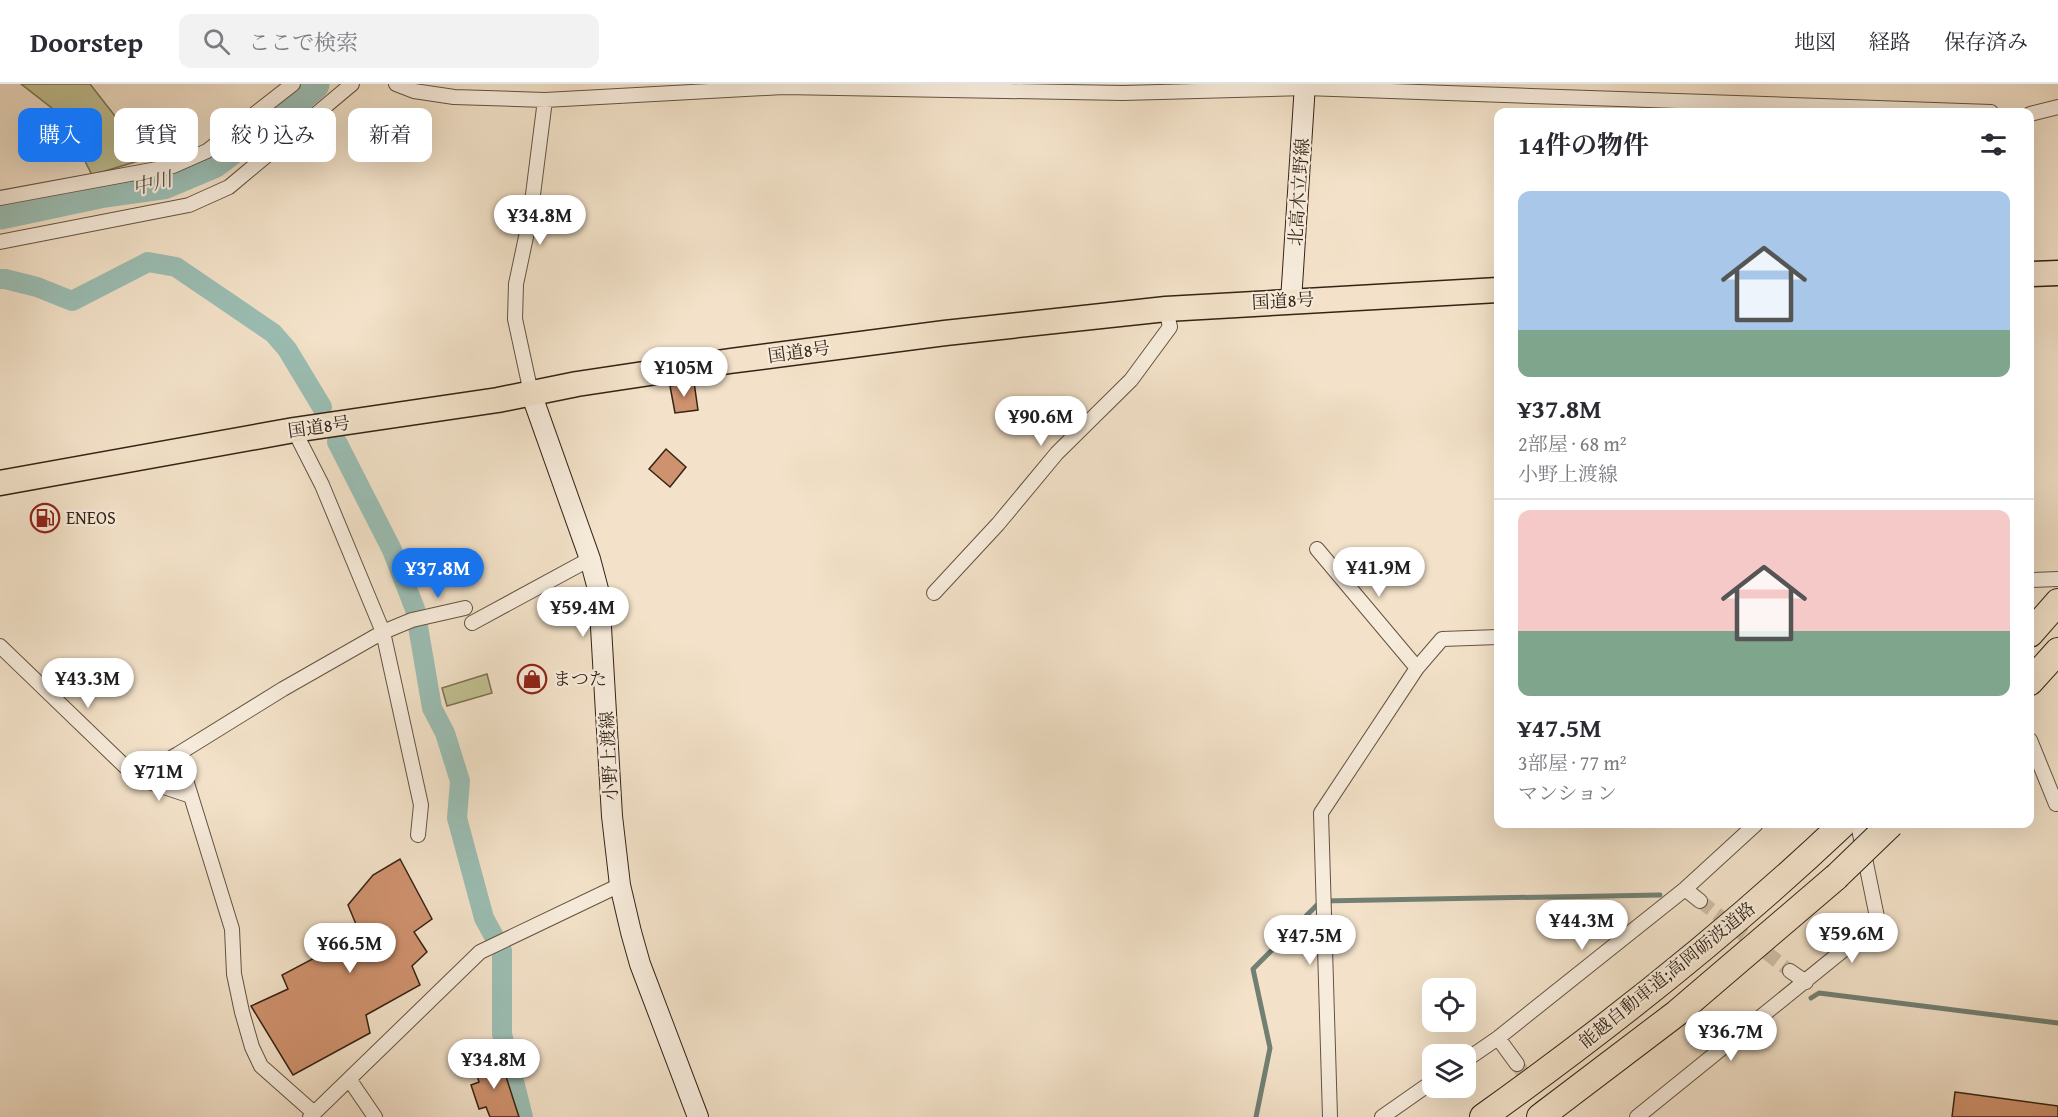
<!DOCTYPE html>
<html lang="ja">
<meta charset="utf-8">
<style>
body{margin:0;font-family:"Gentium Book Plus","Noto Serif JP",serif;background:#f2f2f3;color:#2b2b33;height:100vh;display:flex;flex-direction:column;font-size:22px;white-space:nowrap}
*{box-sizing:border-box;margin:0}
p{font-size:20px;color:#7c7c81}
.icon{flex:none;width:33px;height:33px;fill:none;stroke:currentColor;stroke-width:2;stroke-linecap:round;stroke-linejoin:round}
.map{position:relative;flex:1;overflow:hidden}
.side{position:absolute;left:1494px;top:24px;width:540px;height:720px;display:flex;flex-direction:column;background:#fff;border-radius:12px;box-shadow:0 6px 24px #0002}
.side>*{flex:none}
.hud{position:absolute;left:18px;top:24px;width:570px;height:54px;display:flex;gap:12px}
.buttons{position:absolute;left:1422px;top:894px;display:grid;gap:12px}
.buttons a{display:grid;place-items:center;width:54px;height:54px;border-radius:12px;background:#fff;box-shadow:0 6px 24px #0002;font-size:30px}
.price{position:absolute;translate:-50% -51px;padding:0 14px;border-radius:21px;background:#fff;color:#222;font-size:20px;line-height:39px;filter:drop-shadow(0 2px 3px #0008)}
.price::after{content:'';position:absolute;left:50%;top:36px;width:18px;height:14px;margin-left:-9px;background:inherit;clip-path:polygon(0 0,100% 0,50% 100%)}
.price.selected{background:#1a73e8;color:#fff}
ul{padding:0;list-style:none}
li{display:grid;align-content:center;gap:12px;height:318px;padding:0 24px}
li+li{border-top:2px solid #e1e1e2}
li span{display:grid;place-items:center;height:186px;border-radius:12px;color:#555}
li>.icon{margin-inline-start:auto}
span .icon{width:108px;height:108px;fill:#fffc;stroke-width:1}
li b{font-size:26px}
h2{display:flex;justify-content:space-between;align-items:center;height:72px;padding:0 24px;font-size:26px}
.chip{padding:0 21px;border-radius:12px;background:#fff;box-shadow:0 6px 24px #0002;font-size:21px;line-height:54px}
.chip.selected{background:#1a73e8;color:#fff}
header{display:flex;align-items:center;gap:36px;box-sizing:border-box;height:84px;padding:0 30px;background:#fff;border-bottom:2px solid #e1e1e2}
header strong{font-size:28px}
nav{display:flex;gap:33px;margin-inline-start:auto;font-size:21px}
.search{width:420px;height:54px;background:#f2f2f3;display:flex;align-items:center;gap:15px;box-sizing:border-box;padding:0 21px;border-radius:12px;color:#7c7c81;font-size:22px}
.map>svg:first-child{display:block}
.green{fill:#c2c192;stroke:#7c7254;stroke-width:1.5}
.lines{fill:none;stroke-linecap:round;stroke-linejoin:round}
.stream{stroke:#728074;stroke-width:5}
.canal{stroke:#9bbeb4;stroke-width:20}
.river{stroke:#9bbeb4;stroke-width:33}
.building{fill:#cf926e;stroke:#352315;stroke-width:1.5}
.minor-tunnel{stroke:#cdbca5;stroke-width:14;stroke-dasharray:14 7;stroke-linecap:butt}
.minor-casing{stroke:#645342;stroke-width:16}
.secondary-casing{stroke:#352315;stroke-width:22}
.trunk-casing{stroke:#352315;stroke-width:27}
.motorway-casing{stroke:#352315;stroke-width:28}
.minor{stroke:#f7ecdc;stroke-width:14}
.secondary{stroke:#f7ecdc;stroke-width:20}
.trunk{stroke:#f3e2c9;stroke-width:24}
.motorway{stroke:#f3e2c9;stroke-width:26}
.motorway-bridge-casing{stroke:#352315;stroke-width:28;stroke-linecap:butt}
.motorway-bridge{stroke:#f3e2c9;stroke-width:26}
.labels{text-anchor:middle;stroke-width:4.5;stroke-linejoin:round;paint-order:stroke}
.street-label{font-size:18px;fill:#352315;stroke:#f7ecdc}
.poi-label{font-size:18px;fill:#352315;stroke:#f7ecdc;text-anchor:start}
.water-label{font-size:20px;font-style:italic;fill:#545245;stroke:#f7ecdc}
</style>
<header>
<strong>Doorstep</strong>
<div class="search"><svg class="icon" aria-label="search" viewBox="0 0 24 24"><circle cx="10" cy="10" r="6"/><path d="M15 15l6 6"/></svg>ここで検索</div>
<nav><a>地図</a><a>経路</a><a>保存済み</a></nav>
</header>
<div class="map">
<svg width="2058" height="1033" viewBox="0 0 2058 1033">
<rect width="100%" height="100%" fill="#f3e2c9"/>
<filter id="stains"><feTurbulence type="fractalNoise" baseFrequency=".00333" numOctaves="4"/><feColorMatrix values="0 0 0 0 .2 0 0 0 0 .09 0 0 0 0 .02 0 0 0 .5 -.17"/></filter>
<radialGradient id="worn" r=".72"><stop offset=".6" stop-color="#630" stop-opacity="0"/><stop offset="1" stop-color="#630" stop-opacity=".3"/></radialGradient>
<!-- green -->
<path class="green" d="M21 0H90L148 74 92 91 62 32Z
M487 590 492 609 447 622 442 604Z"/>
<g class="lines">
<!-- stream -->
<path class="stream" d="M1811 914 1819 909 2058 939
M1256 1033 1270 964 1253 885 1321 817 1660 811"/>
<!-- canal -->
<path class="canal" d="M0 195H5L37 203 72 217 148 178 176 183 273 249 287 265 322 323
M337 358 392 466 415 525 432 624 445 649 460 697 457 734 484 834 502 867V950L523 1033"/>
<!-- river -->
<path class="river" d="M0 129 99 108 163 99 213 78 284 25 313 0"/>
</g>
<!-- building -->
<path class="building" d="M694 298 698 326 675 329 670 302Z
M666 365 686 383 670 403 649 385Z
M400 775 432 835 414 848 427 868 412 882 420 901 366 931 370 949 293 991 251 922 288 905 282 891 360 850 348 821 373 791Z
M500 974 519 1033H490L486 1023 479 1025 471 1001 479 998 474 982Z
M1955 1008 2058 1022V1033H1952Z"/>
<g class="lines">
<!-- minor-tunnel -->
<path class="minor-tunnel" d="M1700 817 1790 887
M1517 980 1552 1031"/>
<!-- minor casing -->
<g class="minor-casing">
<path id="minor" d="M396 0 414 7 454 13 545 16 783 3 1123 9 1305 4 1991 28
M2030 30 2058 23
M0 114 173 82 207 67 293 0
M0 158 189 121 229 103 352 0
M531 309 515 235 516 200 530 134 545 16
M294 346 322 401 383 548 421 721 418 751
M1317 465 1417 584
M2030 496 2058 495
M934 509 998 440 1057 369 1131 296 1170 243 1166 225
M472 539 590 475
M0 562 137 694 178 670
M2030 656 2056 720
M137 694 191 712
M1685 805 1700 817
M1790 887 1806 898
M1498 954 1517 980
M1466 976 1498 954 1685 805 1756 740
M349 995 375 1033
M314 1029 261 982 252 963 242 928 234 890 232 845 178 670 283 605 383 548 412 536 465 524
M310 1033 480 868 620 801
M1330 1033 1321 729 1417 584 1442 555 1498 553
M1382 1033 1432 998
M1637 1033 1878 838 1858 740"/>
</g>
<!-- secondary casing -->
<g class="secondary-casing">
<path id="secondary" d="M1291 217 1305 0
M531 309 590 475 599 509 612 732 620 801 631 848 640 880 698 1033"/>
</g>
<!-- trunk casing -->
<g class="trunk-casing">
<path id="trunk" d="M2030 190 2058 189
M0 399 294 346 498 316 577 300 730 277 945 249 1166 225 1498 206"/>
</g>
<!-- motorway casing -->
<g class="motorway-casing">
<path id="motorway" d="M2030 550 2058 518
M2030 598 2058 567
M1483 1033C1609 943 1731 846 1843 740
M1540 1033 1677 929 1836 793"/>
</g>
<!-- minor -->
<use href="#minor" class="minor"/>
<!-- secondary -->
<use href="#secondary" class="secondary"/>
<!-- trunk -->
<use href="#trunk" class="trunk"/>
<!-- motorway -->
<use href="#motorway" class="motorway"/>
<!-- motorway-bridge casing -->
<g class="motorway-bridge-casing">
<path id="motorway-bridge" d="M1836 793 1891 740"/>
</g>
<!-- motorway-bridge -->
<use href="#motorway-bridge" class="motorway-bridge"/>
</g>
<!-- icons -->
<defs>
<g id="fuel-ring" transform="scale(1.5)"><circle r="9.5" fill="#f7ecdc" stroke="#8f2418" stroke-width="1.5"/><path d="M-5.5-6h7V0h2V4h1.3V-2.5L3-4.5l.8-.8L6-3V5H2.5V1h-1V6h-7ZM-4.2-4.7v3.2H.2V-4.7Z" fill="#8f2418"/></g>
<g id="shop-ring" transform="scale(1.5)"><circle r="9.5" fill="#f7ecdc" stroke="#8f2418" stroke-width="1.5"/><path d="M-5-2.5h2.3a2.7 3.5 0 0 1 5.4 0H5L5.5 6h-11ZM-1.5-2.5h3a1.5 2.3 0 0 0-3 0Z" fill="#8f2418"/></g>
</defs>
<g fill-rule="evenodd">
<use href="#fuel-ring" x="45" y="434"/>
<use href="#shop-ring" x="532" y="595"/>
</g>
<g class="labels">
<!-- street labels -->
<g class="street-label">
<text transform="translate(1299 108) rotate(-86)" y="6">北高木立野線</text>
<text transform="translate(1283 217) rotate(-3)" y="6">国道8号</text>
<text transform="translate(799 268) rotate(-8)" y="6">国道8号</text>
<text transform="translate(319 343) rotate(-8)" y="6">国道8号</text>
<text transform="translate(609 672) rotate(-93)" y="6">小野上渡線</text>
<text transform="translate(1667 891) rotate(-39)" y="6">能越自動車道;高岡砺波道路</text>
</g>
<!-- poi labels -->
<g class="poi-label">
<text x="66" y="440">ENEOS</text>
<text x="553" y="601">まつた</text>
</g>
<!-- water labels -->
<g class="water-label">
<text transform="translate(152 99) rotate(-14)" y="7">中川</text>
</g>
</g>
<rect width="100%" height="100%" filter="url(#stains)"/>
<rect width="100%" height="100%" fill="url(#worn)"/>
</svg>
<div class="buttons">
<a><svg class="icon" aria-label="locate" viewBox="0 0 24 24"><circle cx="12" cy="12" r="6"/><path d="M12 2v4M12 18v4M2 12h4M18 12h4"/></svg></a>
<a><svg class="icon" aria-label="layers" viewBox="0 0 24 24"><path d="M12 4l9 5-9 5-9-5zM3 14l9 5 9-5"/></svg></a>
</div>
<b class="price" style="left:540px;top:162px">¥34.8M</b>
<b class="price" style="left:684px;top:314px">¥105M</b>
<b class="price" style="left:1041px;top:363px">¥90.6M</b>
<b class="price" style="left:1379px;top:514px">¥41.9M</b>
<b class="price selected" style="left:438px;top:515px">¥37.8M</b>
<b class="price" style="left:583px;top:554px">¥59.4M</b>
<b class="price" style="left:88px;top:625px">¥43.3M</b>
<b class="price" style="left:159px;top:718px">¥71M</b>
<b class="price" style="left:1582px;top:867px">¥44.3M</b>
<b class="price" style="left:1852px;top:880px">¥59.6M</b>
<b class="price" style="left:1310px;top:882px">¥47.5M</b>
<b class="price" style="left:350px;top:890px">¥66.5M</b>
<b class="price" style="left:1731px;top:978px">¥36.7M</b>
<b class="price" style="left:494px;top:1006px">¥34.8M</b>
<div class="hud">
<a class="chip selected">購入</a>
<a class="chip">賃貸</a>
<a class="chip">絞り込み</a>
<a class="chip">新着</a>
</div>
<section class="side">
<h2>14件の物件<svg class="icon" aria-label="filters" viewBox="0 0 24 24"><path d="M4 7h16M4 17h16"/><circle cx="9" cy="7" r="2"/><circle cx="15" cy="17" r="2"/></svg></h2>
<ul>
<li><span style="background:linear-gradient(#a9c7e8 75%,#7fa58c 0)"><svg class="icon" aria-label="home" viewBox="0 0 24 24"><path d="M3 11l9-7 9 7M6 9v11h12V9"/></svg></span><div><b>¥37.8M</b><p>2部屋 · 68 m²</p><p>小野上渡線</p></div></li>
<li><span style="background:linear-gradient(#f6c9c9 65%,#7fa58c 0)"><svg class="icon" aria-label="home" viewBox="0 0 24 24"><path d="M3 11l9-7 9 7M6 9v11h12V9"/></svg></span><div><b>¥47.5M</b><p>3部屋 · 77 m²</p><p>マンション</p></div></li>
</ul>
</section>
</div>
